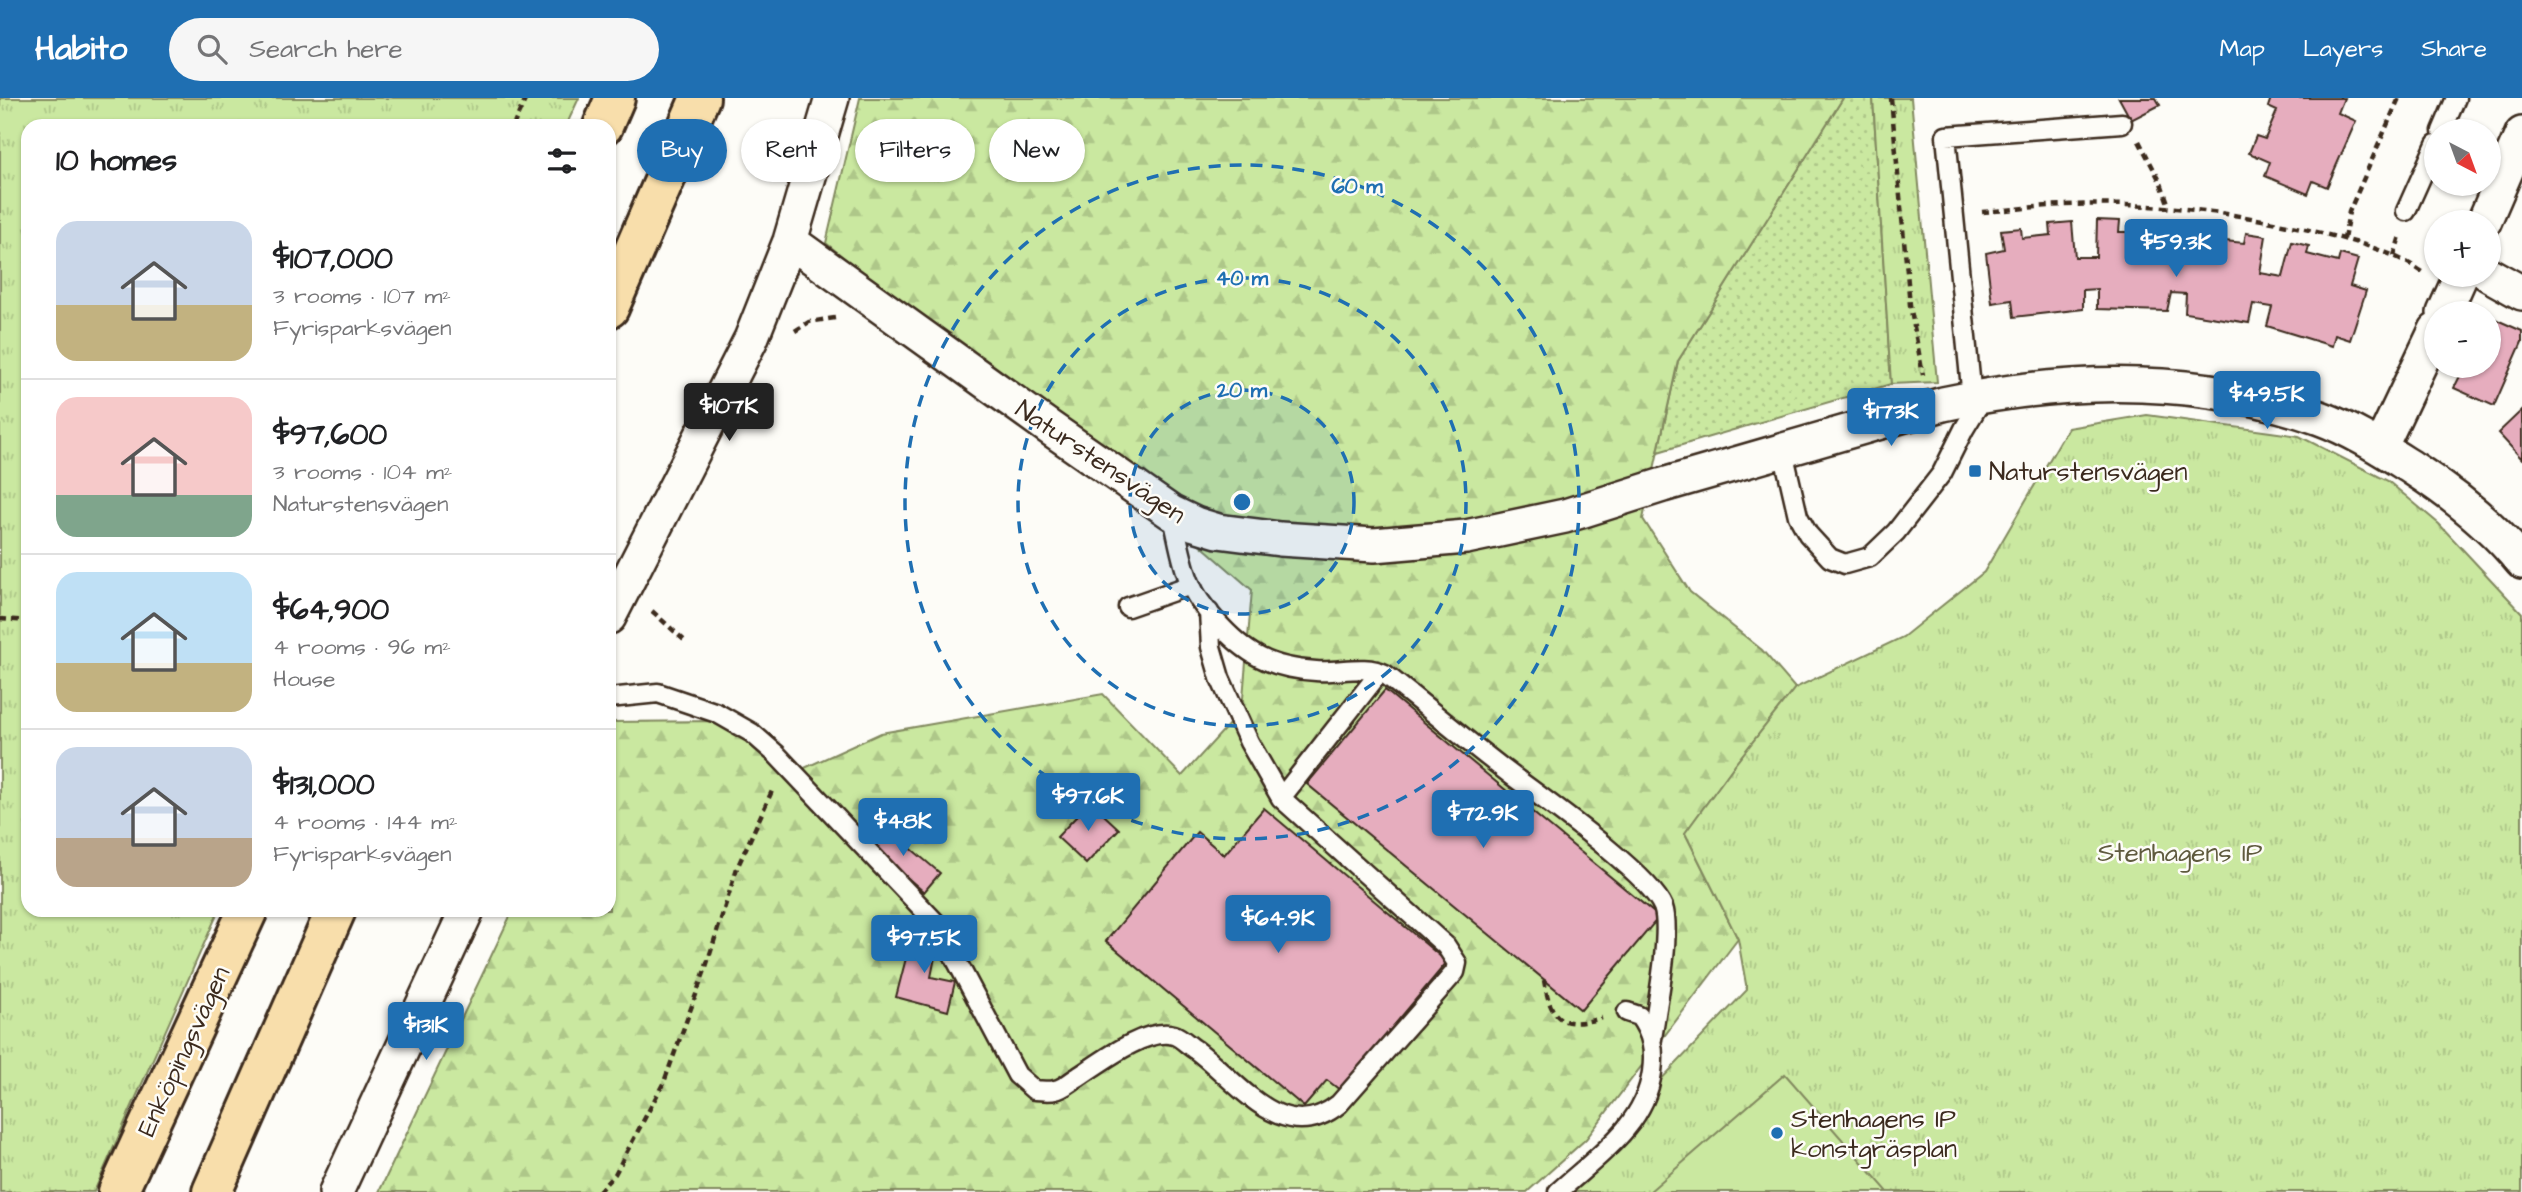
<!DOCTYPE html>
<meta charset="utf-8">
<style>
body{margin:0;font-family:"Architects Daughter",sans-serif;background:#f6f6f6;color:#202124;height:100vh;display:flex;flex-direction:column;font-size:26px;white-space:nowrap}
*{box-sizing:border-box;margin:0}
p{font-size:23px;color:#757577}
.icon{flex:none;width:38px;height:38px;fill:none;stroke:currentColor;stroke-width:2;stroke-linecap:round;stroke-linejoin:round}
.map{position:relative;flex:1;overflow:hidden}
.side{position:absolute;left:21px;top:21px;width:595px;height:798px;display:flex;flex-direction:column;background:#fff;border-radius:21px;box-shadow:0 2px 5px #0004}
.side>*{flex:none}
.hud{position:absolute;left:637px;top:21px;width:665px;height:63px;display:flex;gap:14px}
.needle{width:46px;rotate:139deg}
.controls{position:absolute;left:2424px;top:21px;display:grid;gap:14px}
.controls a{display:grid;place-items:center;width:77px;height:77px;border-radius:50%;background:#fff;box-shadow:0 2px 5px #0004;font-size:35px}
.price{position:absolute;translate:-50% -60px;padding:0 16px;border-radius:7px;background:#1f6fb2;color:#fff;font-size:23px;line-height:46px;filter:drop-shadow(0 2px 4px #0008)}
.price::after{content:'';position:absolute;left:50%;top:42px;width:21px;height:16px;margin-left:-10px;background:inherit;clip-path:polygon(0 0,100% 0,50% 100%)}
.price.active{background:#222;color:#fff}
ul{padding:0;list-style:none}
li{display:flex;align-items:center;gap:21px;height:175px;padding:0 35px}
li+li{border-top:2px solid #e0e0e0}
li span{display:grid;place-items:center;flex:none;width:196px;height:140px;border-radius:21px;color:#555}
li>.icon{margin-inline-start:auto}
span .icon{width:84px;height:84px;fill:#fffc;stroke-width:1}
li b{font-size:30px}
h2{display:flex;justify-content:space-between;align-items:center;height:84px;padding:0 35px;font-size:30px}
.tag{padding:0 24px;border-radius:32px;background:#fff;box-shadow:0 2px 5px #0004;font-size:24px;line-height:63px}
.tag.active{background:#1f6fb2;color:#fff}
header{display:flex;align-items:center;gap:42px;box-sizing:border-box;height:98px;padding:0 35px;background:#1f6fb2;color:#fff}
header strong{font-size:33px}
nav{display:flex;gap:38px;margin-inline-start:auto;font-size:24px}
.search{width:490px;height:63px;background:#f6f6f6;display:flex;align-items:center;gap:18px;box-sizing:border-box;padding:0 24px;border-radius:38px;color:#757577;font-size:26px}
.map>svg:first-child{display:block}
.grass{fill:url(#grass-dots);stroke:#82895f;stroke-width:2}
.forest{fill:url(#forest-firs);stroke:#82895f;stroke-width:2}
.park{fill:url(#park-tufts);stroke:#82895f;stroke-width:2}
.pitch{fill:#cae8a0;stroke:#82895f;stroke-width:2}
.building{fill:#e6adbe;stroke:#3b2a1e;stroke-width:2}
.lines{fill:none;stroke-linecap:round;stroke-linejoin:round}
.lane-casing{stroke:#3b2a1e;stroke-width:23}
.street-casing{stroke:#3b2a1e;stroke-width:38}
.primary-casing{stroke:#3b2a1e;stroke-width:44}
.path{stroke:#3b2a1e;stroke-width:4.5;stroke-dasharray:7 5;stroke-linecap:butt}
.lane{stroke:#fdfcf7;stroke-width:18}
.street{stroke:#fdfcf7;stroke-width:33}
.primary{stroke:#f8deab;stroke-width:38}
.ring{fill:none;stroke:#1f6fb2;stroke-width:3.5;stroke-dasharray:12 9}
.poi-dot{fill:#1f6fb2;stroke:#fdfcf7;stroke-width:2.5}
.labels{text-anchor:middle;stroke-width:5;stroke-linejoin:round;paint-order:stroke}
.street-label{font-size:26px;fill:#3b2a1e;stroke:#fdfcf7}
.poi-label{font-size:26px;fill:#3b2a1e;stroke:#fdfcf7;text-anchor:start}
.park-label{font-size:26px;fill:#5f5a3e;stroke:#fdfcf7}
.centre{fill:#1f6fb2;stroke:#fdfcf7;stroke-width:3.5}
.ring-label{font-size:21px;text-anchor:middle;font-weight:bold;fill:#1f6fb2;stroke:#fdfcf7;stroke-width:5;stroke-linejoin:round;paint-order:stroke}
</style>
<header>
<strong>Habito</strong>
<div class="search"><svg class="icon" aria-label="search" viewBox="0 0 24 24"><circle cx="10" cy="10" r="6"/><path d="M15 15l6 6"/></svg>Search here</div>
<nav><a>Map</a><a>Layers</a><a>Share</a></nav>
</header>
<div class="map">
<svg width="2522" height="1094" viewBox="0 0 2522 1094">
<defs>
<pattern id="grass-dots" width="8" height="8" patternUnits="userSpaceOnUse" patternTransform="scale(1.75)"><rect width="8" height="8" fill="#cae8a0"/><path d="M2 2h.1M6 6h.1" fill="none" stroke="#aec789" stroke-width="1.8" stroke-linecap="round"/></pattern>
<pattern id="forest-firs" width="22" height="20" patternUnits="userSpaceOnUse" patternTransform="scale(1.75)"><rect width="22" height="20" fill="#cae8a0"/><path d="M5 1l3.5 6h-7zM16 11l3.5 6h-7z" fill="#aec789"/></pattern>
<pattern id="park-tufts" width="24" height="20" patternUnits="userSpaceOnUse" patternTransform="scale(1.75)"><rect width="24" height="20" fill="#cae8a0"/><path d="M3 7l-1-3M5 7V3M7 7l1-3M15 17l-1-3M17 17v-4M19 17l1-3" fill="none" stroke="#aec789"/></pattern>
</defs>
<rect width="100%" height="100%" fill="#fdfcf7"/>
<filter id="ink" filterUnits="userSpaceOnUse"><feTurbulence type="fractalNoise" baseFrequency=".0143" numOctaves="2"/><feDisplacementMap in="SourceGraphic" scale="14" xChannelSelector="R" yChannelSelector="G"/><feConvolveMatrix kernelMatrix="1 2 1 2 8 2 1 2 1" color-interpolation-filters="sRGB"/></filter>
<g filter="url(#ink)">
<!-- grass -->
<path class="grass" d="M1843 0H1873L1891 286 1658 354 1678 263Z"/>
<!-- forest -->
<path class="forest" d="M860 0H1843L1678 263 1643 421 1690 494 1762 552 1795 590 1736 665 1685 735 1738 841 1586 1041 1527 1094H379L513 812H609V624L720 623 798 673 881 635 1103 596 1182 678 1242 612 1252 492 1085 346 955 251 826 145Z"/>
<!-- park -->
<path class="park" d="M0 0H579L566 28H28V812H219L94 1094H0Z
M1873 0H1911L1937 284 1891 286Z
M2147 317 2299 338 2388 383 2439 426 2522 515V1094H1553L1747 892 1738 841 1685 735 1736 665 1795 590 1903 539 1984 474 2068 330Z"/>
<!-- pitch -->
<path class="pitch" d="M1785 976 1888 1094H1649Z"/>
<!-- building -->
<path class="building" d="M2119 0H2156L2160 7 2131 22Z
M2271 0H2344L2338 15 2356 23 2327 89 2313 83 2308 96 2265 78 2270 64 2249 55 2256 38 2265 41 2277 13 2268 9Z
M2097 122 2120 123 2119 134H2146L2148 124 2170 125 2168 159 2192 163 2197 128 2217 131 2215 142 2244 145 2246 135 2266 138 2260 175 2283 179 2292 144 2309 148 2307 156 2338 164 2340 156 2358 161 2350 188 2366 193 2350 242 2335 237 2332 248 2267 228 2272 209 2253 206 2249 225 2185 215 2186 196 2171 195 2167 213 2097 211V191L2083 192V211L2014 219 2012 202 1992 205 1986 155 2004 151 2001 132 2021 130 2022 140 2051 137 2050 126 2072 124 2075 159H2096Z
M2488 218 2522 233V244L2494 308 2454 290 2465 268H2488Z
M2522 312V361L2498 335Z
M1385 592 1659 819 1581 912 1307 686Z
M1090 704 1119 731 1086 766 1057 739Z
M1264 710 1447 864 1340 992 1327 982 1304 1009 1106 843 1197 734 1224 757Z
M882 726 940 775 924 794 866 744Z
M913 833 939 840 931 879 955 884 948 913 896 899Z"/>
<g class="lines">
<!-- lane casing -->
<g class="lane-casing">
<path id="lane" d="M2442 33 2456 0
M2406 113 2436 46
M1972 300 1946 38 2122 25
M1783 353 1798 418 1808 436 1830 460 1845 466 1870 459 1896 434 1942 375 1964 331 1984 298
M1172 415C1178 438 1181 465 1191 487 1196 500 1206 512 1215 522 1246 557 1270 570 1316 573 1338 575 1365 566 1385 576 1427 609 1468 644 1510 676 1543 701 1650 776 1663 809 1672 833 1656 913 1652 941
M1128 509 1191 487
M609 600 658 595 717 615 752 635 776 656 937 826 1017 977 1034 992C1040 992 1049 994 1055 992 1063 991 1071 983 1078 979 1101 964 1146 929 1174 937 1181 939 1189 948 1196 952 1239 984 1283 1051 1339 1006L1455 874 1457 865 1446 848 1281 700 1249 644 1220 580 1211 549 1209 514
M1281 700 1380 574
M1558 1094C1595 1060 1645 1028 1652 974 1655 952 1652 936 1639 918L1627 914"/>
</g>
<!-- street casing -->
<g class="street-casing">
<path id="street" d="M2484 124 2522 36
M790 143 1050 330 1172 415 1195 426 1218 433 1280 441 1374 447 1466 439 1565 418 1663 387 1943 306C2069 279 2197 276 2320 320 2353 332 2385 353 2414 371 2454 397 2492 427 2522 464
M2488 176 2522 195
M2444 215 2461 177
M2380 350 2436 232
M609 519 751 241 790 143 832 0
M336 1094 467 812"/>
</g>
<!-- primary casing -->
<g class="primary-casing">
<path id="primary" d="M603 28 615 0
M609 210 700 0
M118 1094 248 812
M212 1094 336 812"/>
</g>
<!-- path -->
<path class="path" d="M1891 0 1910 207 1923 277
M513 28 526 0
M2139 43 2161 85 2169 108
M1982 114C2010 112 2038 108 2066 107 2154 104 2240 114 2325 136 2359 145 2395 154 2424 175
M2344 141 2349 114 2399 0
M2394 158 2400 138
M795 233 809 224 835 220
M652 513 685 543
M0 521 28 523
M1544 882C1551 923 1561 931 1602 920
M598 1094 615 1076 664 984 705 872 737 770 772 693"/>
<!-- lane -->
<use href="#lane" class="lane"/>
<!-- street -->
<use href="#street" class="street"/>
<!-- primary -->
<use href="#primary" class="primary"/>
</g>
</g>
<!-- distance rings -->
<circle cx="1242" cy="404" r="112" fill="#1f6fb2" fill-opacity=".12"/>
<g class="ring">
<circle cx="1242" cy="404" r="112"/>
<circle cx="1242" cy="404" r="224"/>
<circle cx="1242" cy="404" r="337"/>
</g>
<!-- markers -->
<g class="poi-dot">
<rect x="1968" y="366" width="14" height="14" rx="3.5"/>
<circle cx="1777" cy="1035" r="7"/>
</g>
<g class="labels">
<!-- street labels -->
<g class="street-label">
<text transform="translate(1101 363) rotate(34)" y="9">Naturstensvägen</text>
<text transform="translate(183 953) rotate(-65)" y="9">Enköpingsvägen</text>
</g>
<!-- poi labels -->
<g class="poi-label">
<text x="1989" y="382">Naturstensvägen</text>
<text x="1791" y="1029">Stenhagens IP<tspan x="1791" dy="30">konstgräsplan</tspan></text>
</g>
<!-- park labels -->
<g class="park-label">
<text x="2180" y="763">Stenhagens IP</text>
</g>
</g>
<circle cx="1242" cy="404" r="10" class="centre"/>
<g class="ring-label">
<text x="1357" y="95">60 m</text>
<text x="1242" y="187">40 m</text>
<text x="1242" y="299">20 m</text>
</g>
</svg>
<div class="controls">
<a><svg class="needle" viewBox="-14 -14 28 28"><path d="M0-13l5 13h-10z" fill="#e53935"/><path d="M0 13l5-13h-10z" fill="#757577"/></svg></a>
<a>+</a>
<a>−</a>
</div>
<b class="price" style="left:2176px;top:181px">$59.3K</b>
<b class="price" style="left:2267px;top:333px">$49.5K</b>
<b class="price active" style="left:729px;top:345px">$107K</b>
<b class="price" style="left:1891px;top:350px">$173K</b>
<b class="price" style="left:1088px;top:735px">$97.6K</b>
<b class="price" style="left:1483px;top:752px">$72.9K</b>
<b class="price" style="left:903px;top:760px">$48K</b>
<b class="price" style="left:1278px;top:857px">$64.9K</b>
<b class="price" style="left:924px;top:877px">$97.5K</b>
<b class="price" style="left:426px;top:964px">$131K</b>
<div class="hud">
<a class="tag active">Buy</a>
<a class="tag">Rent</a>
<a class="tag">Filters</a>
<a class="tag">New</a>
</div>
<section class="side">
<h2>10 homes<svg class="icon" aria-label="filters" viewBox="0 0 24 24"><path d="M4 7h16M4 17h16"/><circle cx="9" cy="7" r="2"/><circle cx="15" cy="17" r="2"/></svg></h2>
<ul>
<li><span style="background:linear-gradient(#c9d6e8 60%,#c2b280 0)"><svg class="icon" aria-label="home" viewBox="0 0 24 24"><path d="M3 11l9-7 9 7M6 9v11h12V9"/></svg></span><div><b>$107,000</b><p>3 rooms · 107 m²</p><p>Fyrisparksvägen</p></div></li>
<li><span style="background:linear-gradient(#f6c9c9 70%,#7fa58c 0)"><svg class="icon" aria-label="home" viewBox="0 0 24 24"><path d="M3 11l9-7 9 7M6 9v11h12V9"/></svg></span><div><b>$97,600</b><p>3 rooms · 104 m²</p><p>Naturstensvägen</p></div></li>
<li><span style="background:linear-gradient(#bfe0f5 65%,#c2b280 0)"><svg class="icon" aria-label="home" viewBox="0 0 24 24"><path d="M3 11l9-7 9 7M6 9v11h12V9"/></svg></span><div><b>$64,900</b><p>4 rooms · 96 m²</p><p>House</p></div></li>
<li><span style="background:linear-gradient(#c9d6e8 65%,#b9a48a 0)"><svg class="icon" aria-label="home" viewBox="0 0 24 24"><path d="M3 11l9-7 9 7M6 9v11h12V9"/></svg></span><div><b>$131,000</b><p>4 rooms · 144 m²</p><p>Fyrisparksvägen</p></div></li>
</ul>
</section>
</div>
